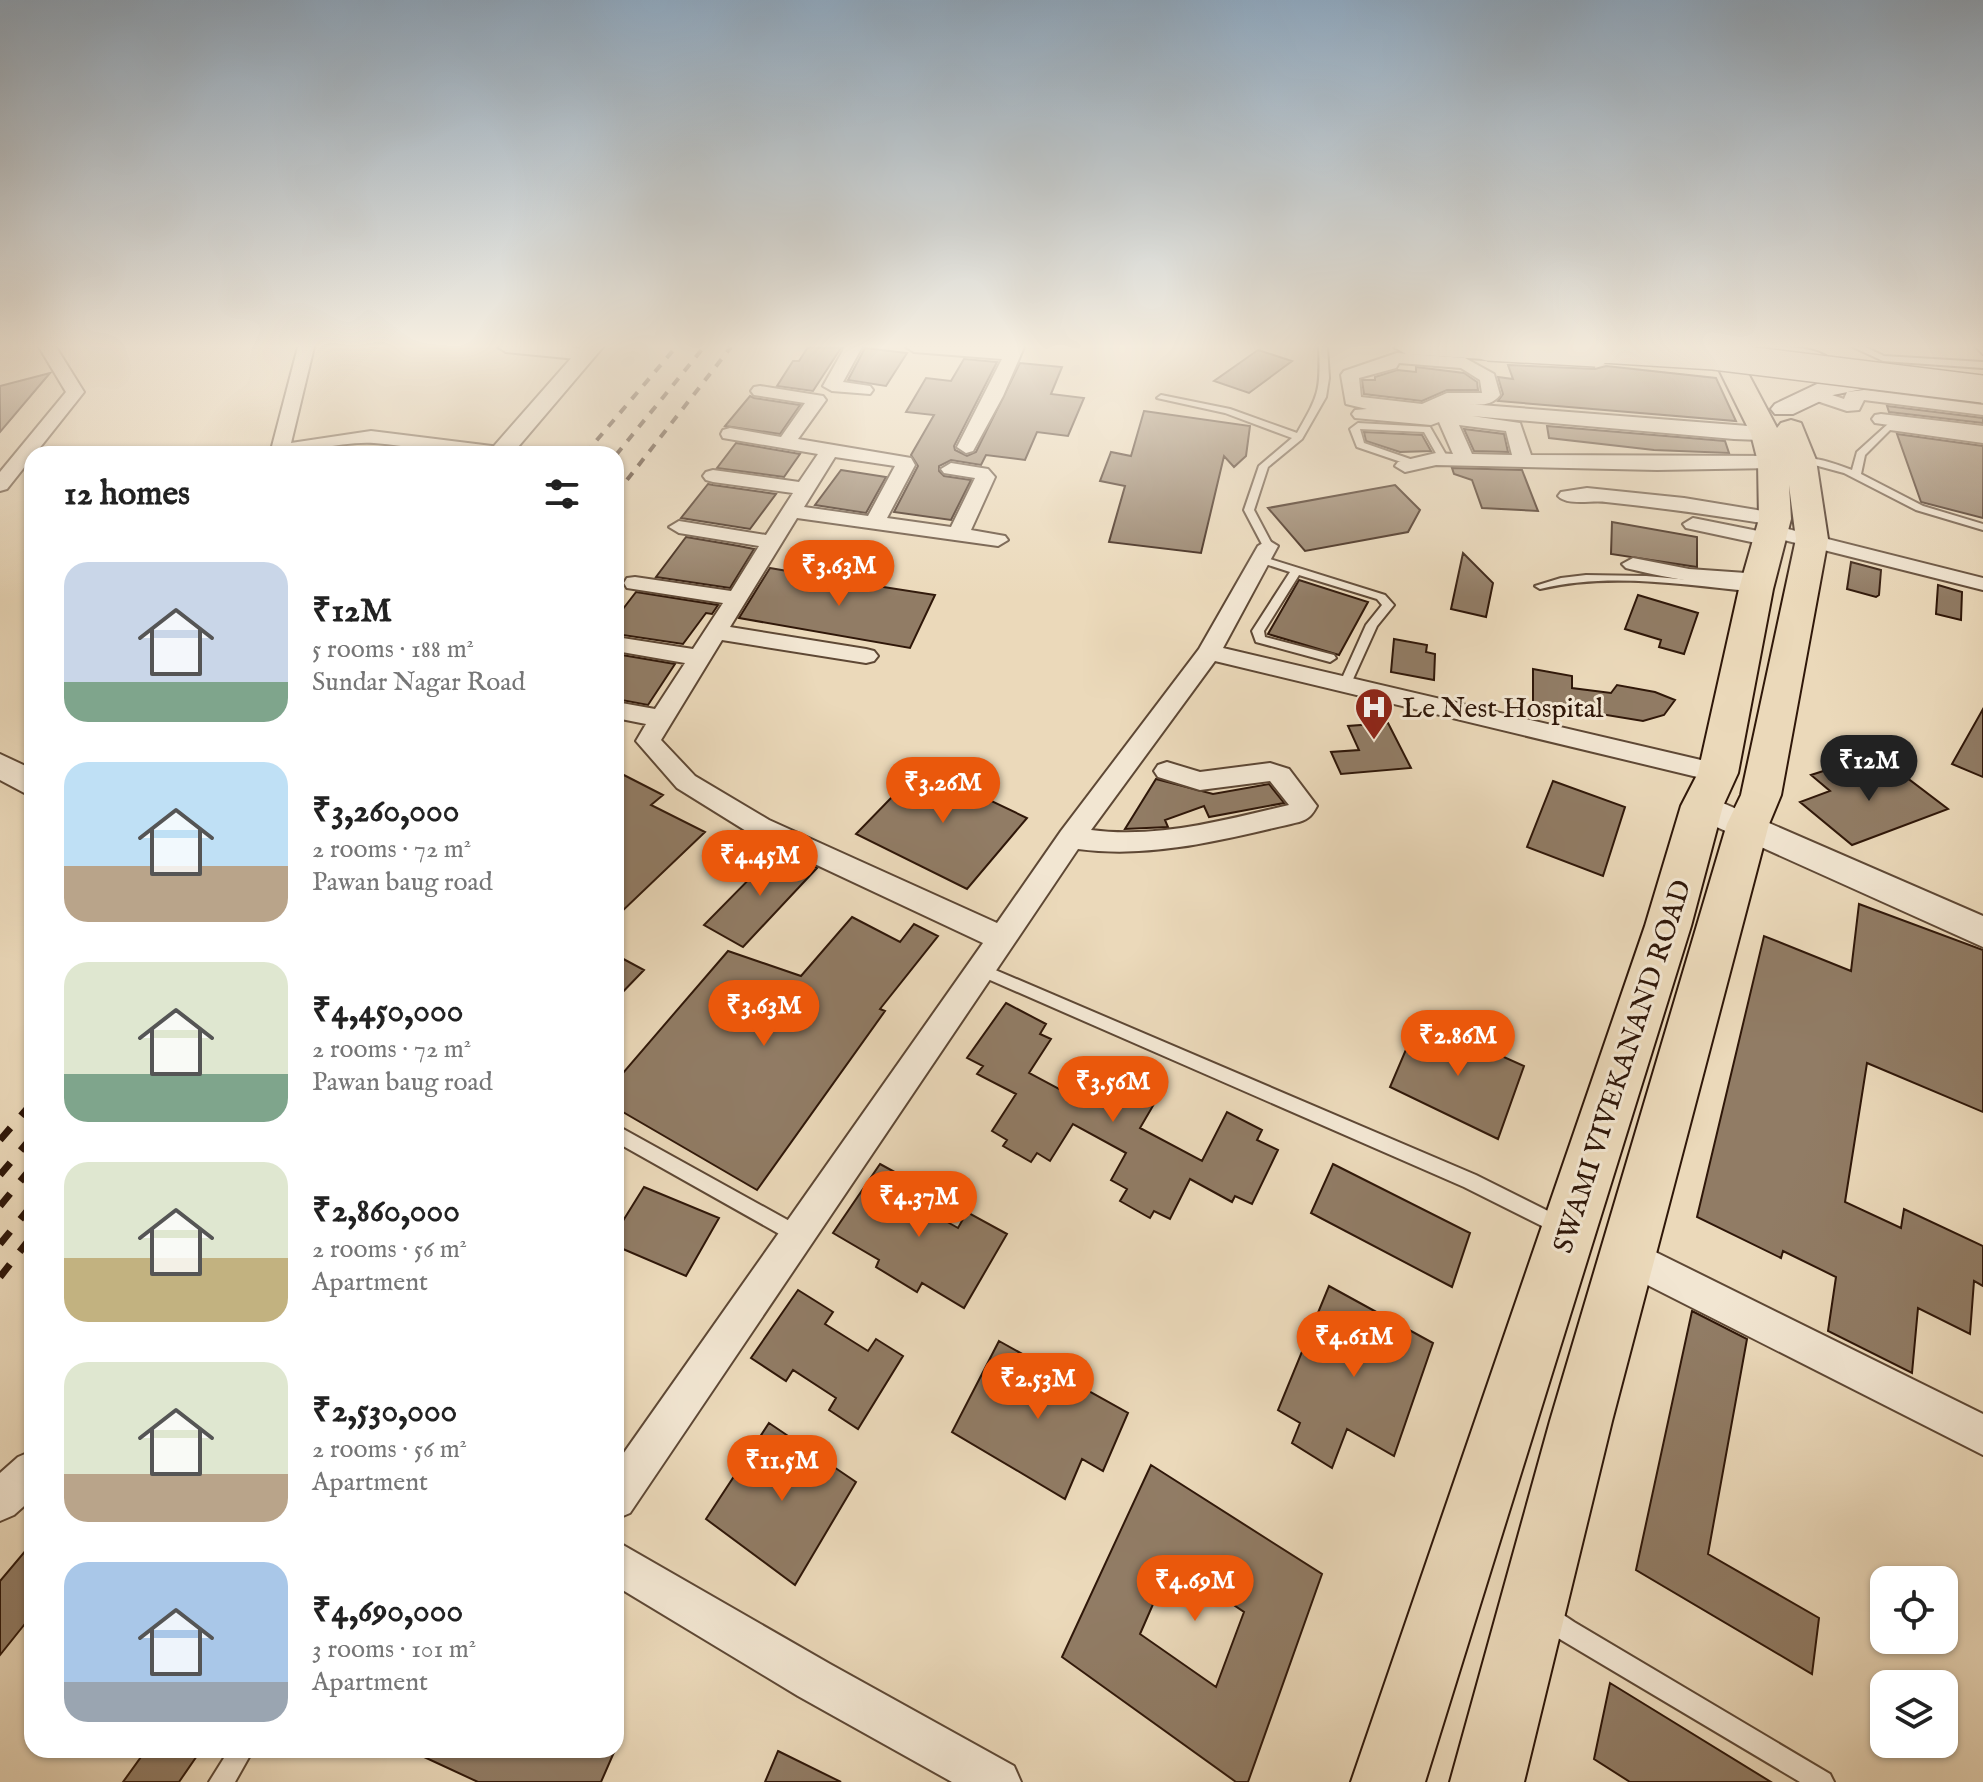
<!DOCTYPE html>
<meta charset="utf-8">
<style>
body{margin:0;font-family:"IM FELL English",serif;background:#f6f6f6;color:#222;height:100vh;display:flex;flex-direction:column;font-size:30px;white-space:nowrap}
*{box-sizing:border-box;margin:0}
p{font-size:26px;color:#767676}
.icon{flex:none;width:44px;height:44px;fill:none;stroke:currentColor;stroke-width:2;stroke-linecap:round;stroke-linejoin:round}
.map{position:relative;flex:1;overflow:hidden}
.details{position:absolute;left:24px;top:446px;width:600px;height:1312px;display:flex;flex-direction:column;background:#fff;border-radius:24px;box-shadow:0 2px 6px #0004}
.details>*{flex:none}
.fabs{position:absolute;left:1870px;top:1566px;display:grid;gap:16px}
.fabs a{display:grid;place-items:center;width:88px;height:88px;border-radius:16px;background:#fff;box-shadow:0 2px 6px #0004;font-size:40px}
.price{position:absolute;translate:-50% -68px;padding:0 18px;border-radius:28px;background:#ea580c;color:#fff;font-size:26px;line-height:52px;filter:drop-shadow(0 2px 4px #0008)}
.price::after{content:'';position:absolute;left:50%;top:48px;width:24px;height:18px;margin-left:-12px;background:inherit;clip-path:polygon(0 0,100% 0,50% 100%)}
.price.active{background:#222;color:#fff}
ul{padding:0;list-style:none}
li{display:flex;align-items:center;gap:24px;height:200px;padding:0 40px}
li span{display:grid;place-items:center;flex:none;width:224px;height:160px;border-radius:24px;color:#555}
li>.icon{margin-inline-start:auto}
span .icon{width:96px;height:96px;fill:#fffc;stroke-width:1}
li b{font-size:34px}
h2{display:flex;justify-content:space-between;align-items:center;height:96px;padding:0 40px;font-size:34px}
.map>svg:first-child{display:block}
.building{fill:#917c65;stroke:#2f1709;stroke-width:2;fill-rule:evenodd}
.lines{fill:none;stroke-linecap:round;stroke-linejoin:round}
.service-casing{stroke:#5e4835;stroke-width:4}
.minor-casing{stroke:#5e4835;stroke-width:4}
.tertiary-casing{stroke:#5e4835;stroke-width:4}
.secondary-casing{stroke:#2f1709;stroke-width:4}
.primary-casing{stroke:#2f1709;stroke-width:4}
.service{fill:#f2e6d2;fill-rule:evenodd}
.minor{fill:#f2e6d2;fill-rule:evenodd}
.tertiary{fill:#f2e6d2;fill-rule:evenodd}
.secondary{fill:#f2e6d2;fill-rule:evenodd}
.primary{fill:#ebd9ba;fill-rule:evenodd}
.rail-far1{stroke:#2f1709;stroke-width:4;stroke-dasharray:9 9;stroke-linecap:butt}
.rail{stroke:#2f1709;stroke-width:7;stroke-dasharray:16 16;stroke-linecap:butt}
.secondary-bridge-casing{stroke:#2f1709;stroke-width:30;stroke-linecap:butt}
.secondary-bridge{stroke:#f2e6d2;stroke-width:27}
.labels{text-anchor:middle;stroke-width:6;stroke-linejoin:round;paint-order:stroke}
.poi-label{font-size:28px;fill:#2f1709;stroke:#f2e6d2;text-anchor:start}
.street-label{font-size:28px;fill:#2f1709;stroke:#f2e6d2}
</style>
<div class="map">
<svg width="1983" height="1782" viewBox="0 0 1983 1782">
<rect width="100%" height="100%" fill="#ebd9ba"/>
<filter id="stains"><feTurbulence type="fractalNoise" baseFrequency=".0025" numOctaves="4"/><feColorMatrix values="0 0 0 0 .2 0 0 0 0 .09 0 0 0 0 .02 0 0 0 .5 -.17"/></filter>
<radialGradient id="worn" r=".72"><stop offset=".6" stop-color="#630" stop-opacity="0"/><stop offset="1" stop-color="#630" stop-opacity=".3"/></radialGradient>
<!-- building -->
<path class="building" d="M808 347 841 348 813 391 777 386 793 361H799Z
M865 348 907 353 886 386 848 380Z
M1258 350 1292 361 1249 393 1214 381Z
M964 359 997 362 954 446 955 450 967 456 976 452 1020 363 1062 367 1051 394 1084 398 1068 436 1037 432 1025 460 986 455 981 465 951 460 939 466V471L944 476 971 480 951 520 894 512 918 466 911 455 934 415 906 412 926 378 951 381Z
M1508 365 1595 369 1606 366 1716 378 1736 421 1498 401 1503 394 1498 377 1513 379Z
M1416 367 1464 373 1477 382 1478 390H1447L1422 401 1364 394 1362 380H1375V377L1397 370 1416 372Z
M50 373 0 432V386Z
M750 396 754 398 800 405 780 434 725 426Z
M1887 406 1983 418V423L1889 412Z
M1144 411 1250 426 1246 456 1234 467 1224 456 1201 553 1109 542 1125 486 1100 481 1111 452 1131 456Z
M1547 426 1725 441 1729 453 1654 450 1549 438Z
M1464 429 1504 434 1508 452 1474 451Z
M1364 432 1422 435 1431 451 1400 452 1366 441Z
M1897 434 1983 446V518L1921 502Z
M736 443 800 454 784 477 717 468Z
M1452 468 1522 470 1538 511 1482 508 1472 480 1454 474Z
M841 470 886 477 866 513 815 505Z
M708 484 713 485 776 494 750 529 681 518Z
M1395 485 1420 510 1408 532 1305 551 1268 508Z
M1612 522 1697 537V567L1611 554Z
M686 537 739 546 754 549 730 588 656 577Z
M1463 553 1493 583 1486 617 1451 609Z
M1851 562 1881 570 1879 595 1876 597 1847 589Z
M770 568 845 581 935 595 910 648 739 618Z
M1299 580 1368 602 1339 655 1268 634Z
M1938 585 1962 592 1961 620 1936 614Z
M636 592 718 605 712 614 706 613 683 644 616 634V618Z
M1638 595 1698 613 1684 654 1659 647 1661 640 1625 629Z
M1394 639 1427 645 1426 652 1435 654 1434 680 1391 672Z
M616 654 675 664 648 705 616 699Z
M1533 669 1572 676V688L1611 693 1617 685 1655 692 1675 700 1664 715 1643 721 1533 703Z
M1983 709V777L1952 764Z
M1388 723 1411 768 1341 774 1331 752 1359 750 1348 726Z
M928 760 975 782 968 790 1027 818 967 889 856 834Z
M1845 764 1864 779 1894 768 1948 809 1852 845 1800 802 1830 791 1811 775Z
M616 771 663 795 651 805 705 832 616 917Z
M1156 779 1213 794 1269 784 1284 803 1209 817 1204 806 1165 820 1168 827 1125 829Z
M1553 781 1625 807 1603 876 1527 847Z
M778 850 817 868 743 947 704 925Z
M1859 904 1983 950V1112L1867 1063 1845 1202 1901 1228 1904 1209 1983 1246V1286L1974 1281 1970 1334 1918 1308 1912 1373 1828 1331 1836 1277 1783 1251 1781 1258 1697 1217 1764 936 1851 971Z
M852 917 900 942 914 924 938 936 880 1009 885 1011 757 1190 616 1108V1081L728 951 801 976Z
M616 955 644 970 616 999Z
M1006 1003 1046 1024 1040 1034 1051 1039 1029 1073 1087 1104 1113 1061 1148 1078 1145 1084 1161 1092 1140 1128 1202 1161 1227 1112 1262 1130 1257 1140 1278 1150 1252 1204 1235 1196 1232 1202 1190 1179 1170 1219 1154 1211 1150 1218 1120 1201 1127 1189 1111 1180 1126 1153 1073 1124 1050 1161 1037 1153 1031 1162 1003 1146 1007 1140 992 1131 1016 1094 977 1074 983 1066 967 1058Z
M1419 1019 1524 1066 1498 1139 1390 1087Z
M880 1164 915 1183 905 1198 958 1228 967 1212 1007 1234 964 1308 922 1283 917 1292 876 1267 879 1260 833 1233Z
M1333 1164 1470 1233 1452 1287 1311 1213Z
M644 1187 719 1218 686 1276 616 1246V1232Z
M1329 1286 1433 1343 1394 1456 1347 1429 1332 1468 1292 1443 1300 1423 1278 1410Z
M798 1290 833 1312 825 1324 868 1351 876 1339 903 1356 858 1429 829 1410 836 1398 793 1370 786 1381 751 1358Z
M1692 1311 1747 1339 1708 1554 1819 1618 1812 1674 1636 1570Z
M999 1341 1128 1413 1103 1471 1082 1459 1065 1499 952 1432Z
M769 1423 856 1482 795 1585 706 1519Z
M1151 1465 1322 1574 1248 1782H1236L1062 1657ZM1171 1563 1244 1612 1216 1687 1140 1634Z
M32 1543V1615L0 1655V1581Z
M1610 1683 1771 1782H1630L1594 1759Z
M146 1750H201L179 1782H123Z
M409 1750H615L601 1782H478Z
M778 1751 841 1782H765Z"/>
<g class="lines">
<!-- service casing -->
<g class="service-casing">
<path id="service" d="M1319 347H1327L1329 378 1326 397 1302 439 1268 467 1254 510 1273 546 1272 548H1264L1244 510 1259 466 1292 438 1225 413 1157 398 1161 395 1230 409 1297 433C1318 396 1321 392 1319 347Z
M1853 347H1865L1884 356 1983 362V368L1883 361Z
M1976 347H1983V354Z
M1358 423 1430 427 1449 460 1441 462 1424 432 1360 429 1364 443 1413 460 1415 462 1410 465 1357 447 1350 429Z
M1888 424 1983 437V443L1890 430 1865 455 1861 474 1923 506 1983 524V530L1916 510 1844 473 1796 460C1811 454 1836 464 1852 470L1857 452Z
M1260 556 1385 595 1394 605 1377 626 1349 688 1345 689 1339 685 1366 625 1382 605 1377 599 1299 575 1264 631 1265 637 1334 655 1336 658 1330 662 1256 642 1252 631 1290 572 1256 561 1255 559Z
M1586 575 1646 576 1756 586 1761 589 1756 592C1685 585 1610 572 1540 589L1535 586 1561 578Z
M979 963 1476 1175 1566 1220 1569 1226 1566 1232 1560 1234 1554 1232 1464 1187 974 973 972 969 974 965Z
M616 1125 802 1228 805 1234 802 1240 796 1243 790 1240 616 1142Z
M1547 1604 1574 1622 1830 1774 1834 1782H1800L1558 1638 1539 1623 1536 1615 1539 1607Z
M229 1750H253L235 1782H209Z"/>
</g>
<!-- minor casing -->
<g class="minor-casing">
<path id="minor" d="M39 347H56L84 392 7 489 0 491V472L66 392Z
M298 347H314L291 443 371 431 500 447 509 453C466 461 419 446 374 443 340 441 304 454 270 454Z
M498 347C520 347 580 342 595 355L587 360 506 352Z
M845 347H862L843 382 870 386 873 390 870 394 832 391 823 386Z
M906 347H1024L1003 396 973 451 966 453 957 447 1002 359 914 352Z
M1397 353 1465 358 1494 374 1500 395C1491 406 1481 405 1468 404L1787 429 1796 435 1787 441 1734 439 1472 416 1520 423 1531 455 1773 456 1783 462 1773 468 1657 470 1436 465 1405 472 1395 466 1398 462 1436 453 1453 454 1439 422 1431 425 1355 418 1352 414 1355 410 1367 409 1346 404 1341 375 1344 371ZM1399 363 1461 368 1480 380 1482 393H1447L1422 404 1361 397 1359 378 1396 368ZM1459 425 1506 431 1512 455 1472 454Z
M760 386 823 396 826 400 798 439 911 458 915 465 887 518 951 527 975 478 944 473 941 469 951 463 988 469 995 477 971 530 1005 536 1008 540 998 546 797 518 730 627 866 649 874 651 878 656 874 661 866 663 722 640 661 740 695 776 769 820 997 923 1061 831 1199 649 1258 546 1268 540 1278 546 1223 648 1718 764 1727 767 1731 773 1727 779 1718 782 1215 661 1091 830C1157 839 1225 820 1289 805L1270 781 1200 790 1158 777 1154 771 1158 765 1167 762 1200 772 1270 763 1289 769 1317 806C1312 815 1309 819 1299 822 1226 839 1153 859 1078 849L630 1513 616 1519V1464L983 943 751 834 677 788 636 741 646 724 616 718V702L655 709 685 663 616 651V637L693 649 723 603 627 588 624 583 627 578 635 577 731 591 759 546 679 533 669 527 679 521 766 535 793 493 713 482 706 480 703 476 706 472 713 470 799 482 818 454 723 438 721 434 723 430 730 428 781 437 805 403 754 395 751 391 754 387ZM835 457 895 466 868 516 804 507Z
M1814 389 1844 399 1847 392 1864 390 1983 405V415L1864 400 1859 410 1847 411 1808 398 1805 394 1808 390Z
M1881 414 1983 426V438L1875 423 1872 419 1875 415Z
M1587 488 1684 498 1775 513 1785 519 1775 525C1719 516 1663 508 1606 502 1592 500 1567 506 1558 496L1561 492Z
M1693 518 1763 532 1765 527 1772 525 1983 578V590L1780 539 1777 544 1770 546 1686 528 1683 524Z
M1633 558 1689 569 1760 574 1771 580C1756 597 1649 574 1626 568L1622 564Z
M1625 1237 1983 1414V1455L1612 1267 1607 1255 1612 1243Z
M32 1451V1499L14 1515 0 1521V1473L18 1457Z
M616 1541 830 1664 1014 1766 1021 1782H952L798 1696 616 1586Z"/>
</g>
<!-- tertiary casing -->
<g class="tertiary-casing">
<path id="tertiary" d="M581 347H603L512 454H487Z
M0 754 32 769V797L0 780Z
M1702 794 1983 916V947L1690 815 1685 806 1690 797Z"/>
</g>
<!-- secondary casing -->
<g class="secondary-casing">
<path id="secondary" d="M1394 347H1525L1538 350 1542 355 1538 360 1530 362 1406 354Z
M1762 347C1785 347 1820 345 1835 364L1832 369 1823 371 1766 352Z
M1863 375 1872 377 1875 382 1872 387 1833 395 1793 414H1775L1771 409 1775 404 1817 384Z"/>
</g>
<!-- primary casing -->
<g class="primary-casing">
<path id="primary" d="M1708 347H1734L1777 428 1781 423 1791 420 1801 423 1816 460 1828 539 1781 795 1769 824 1612 1421 1524 1782H1450L1550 1421 1727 824 1741 795 1796 539 1789 485 1791 519 1773 589 1738 773 1723 806 1691 926 1425 1782H1351L1645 926 1681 806 1698 773 1739 589 1759 519 1758 462 1751 434Z"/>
</g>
<!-- service -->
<use href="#service" class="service"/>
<!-- minor -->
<use href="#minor" class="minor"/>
<!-- tertiary -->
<use href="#tertiary" class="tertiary"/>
<!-- secondary -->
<use href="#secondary" class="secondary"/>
<!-- primary -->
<use href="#primary" class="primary"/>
<!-- rail-far1 -->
<path class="rail-far1" d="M585 454 676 347
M616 455 704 347
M616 494 731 347"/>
<!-- rail -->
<path class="rail" d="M0 1140 32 1103
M0 1175 32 1137
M0 1206 32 1167
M0 1244 32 1205
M0 1277 32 1236"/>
<!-- secondary-bridge casing -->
<g class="secondary-bridge-casing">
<path id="secondary-bridge" d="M1488 347 1596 353
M1570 347 1714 356 1983 389"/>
</g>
<!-- secondary-bridge -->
<use href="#secondary-bridge" class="secondary-bridge"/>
</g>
<!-- sky -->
<linearGradient id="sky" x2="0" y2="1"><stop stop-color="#8fa8be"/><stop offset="0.58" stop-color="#f6eee0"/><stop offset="1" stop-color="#f6eee0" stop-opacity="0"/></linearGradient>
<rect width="1983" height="597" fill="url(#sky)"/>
<!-- icons -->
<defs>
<g id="hospital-pin" transform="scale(2)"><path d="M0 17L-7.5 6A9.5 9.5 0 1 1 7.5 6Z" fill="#8f2418" stroke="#f2e6d2"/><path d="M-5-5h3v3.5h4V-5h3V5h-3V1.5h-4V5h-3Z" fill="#fff"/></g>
</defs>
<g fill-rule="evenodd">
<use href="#hospital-pin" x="1374" y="707"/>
</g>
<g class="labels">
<!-- poi labels -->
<g class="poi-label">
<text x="1402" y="717">Le Nest Hospital</text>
</g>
<!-- street labels -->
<g class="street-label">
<text transform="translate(1621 1066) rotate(-72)" y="10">SWAMI VIVEKANAND ROAD</text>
</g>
</g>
<rect width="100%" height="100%" filter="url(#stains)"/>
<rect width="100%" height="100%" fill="url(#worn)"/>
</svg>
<div class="fabs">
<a><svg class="icon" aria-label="locate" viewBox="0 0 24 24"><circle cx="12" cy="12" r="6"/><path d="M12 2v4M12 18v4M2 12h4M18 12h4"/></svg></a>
<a><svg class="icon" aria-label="layers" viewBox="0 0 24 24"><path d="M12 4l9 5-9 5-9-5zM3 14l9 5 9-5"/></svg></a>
</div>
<b class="price" style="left:839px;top:608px">₹3.63M</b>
<b class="price active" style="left:1869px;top:803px">₹12M</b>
<b class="price" style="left:943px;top:825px">₹3.26M</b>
<b class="price" style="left:760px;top:898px">₹4.45M</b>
<b class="price" style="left:764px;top:1048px">₹3.63M</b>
<b class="price" style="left:1458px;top:1078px">₹2.86M</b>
<b class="price" style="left:1113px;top:1124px">₹3.56M</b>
<b class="price" style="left:919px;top:1239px">₹4.37M</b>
<b class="price" style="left:1354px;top:1379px">₹4.61M</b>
<b class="price" style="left:1038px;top:1421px">₹2.53M</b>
<b class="price" style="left:782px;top:1503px">₹11.5M</b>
<b class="price" style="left:1195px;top:1623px">₹4.69M</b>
<section class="details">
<h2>12 homes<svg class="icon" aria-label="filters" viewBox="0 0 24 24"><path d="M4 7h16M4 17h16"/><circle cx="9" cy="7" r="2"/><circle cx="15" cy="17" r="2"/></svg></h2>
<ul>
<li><span style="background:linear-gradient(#c9d6e8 75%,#7fa58c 0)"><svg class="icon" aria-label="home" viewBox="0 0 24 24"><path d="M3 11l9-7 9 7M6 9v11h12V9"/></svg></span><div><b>₹12M</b><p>5 rooms · 188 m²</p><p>Sundar Nagar Road</p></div></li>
<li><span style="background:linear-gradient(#bfe0f5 65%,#b9a48a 0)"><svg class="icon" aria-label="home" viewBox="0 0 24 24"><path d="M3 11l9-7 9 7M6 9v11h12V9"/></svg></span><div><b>₹3,260,000</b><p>2 rooms · 72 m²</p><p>Pawan baug road</p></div></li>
<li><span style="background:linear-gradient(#dfe7d0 70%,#7fa58c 0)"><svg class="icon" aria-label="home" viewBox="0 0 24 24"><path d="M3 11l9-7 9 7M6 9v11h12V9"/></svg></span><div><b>₹4,450,000</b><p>2 rooms · 72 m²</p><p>Pawan baug road</p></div></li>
<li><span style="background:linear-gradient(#dfe7d0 60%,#c2b280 0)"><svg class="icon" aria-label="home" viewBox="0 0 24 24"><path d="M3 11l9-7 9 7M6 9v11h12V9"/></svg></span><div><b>₹2,860,000</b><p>2 rooms · 56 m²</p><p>Apartment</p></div></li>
<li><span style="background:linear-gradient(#dfe7d0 70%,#b9a48a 0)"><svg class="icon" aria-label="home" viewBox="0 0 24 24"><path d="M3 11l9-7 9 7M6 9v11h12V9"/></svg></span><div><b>₹2,530,000</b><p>2 rooms · 56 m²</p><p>Apartment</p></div></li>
<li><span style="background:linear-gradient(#a9c7e8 75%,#9aa5b1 0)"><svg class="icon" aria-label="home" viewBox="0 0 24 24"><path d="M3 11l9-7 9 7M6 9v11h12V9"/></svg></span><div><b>₹4,690,000</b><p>3 rooms · 101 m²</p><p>Apartment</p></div></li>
</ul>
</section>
</div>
